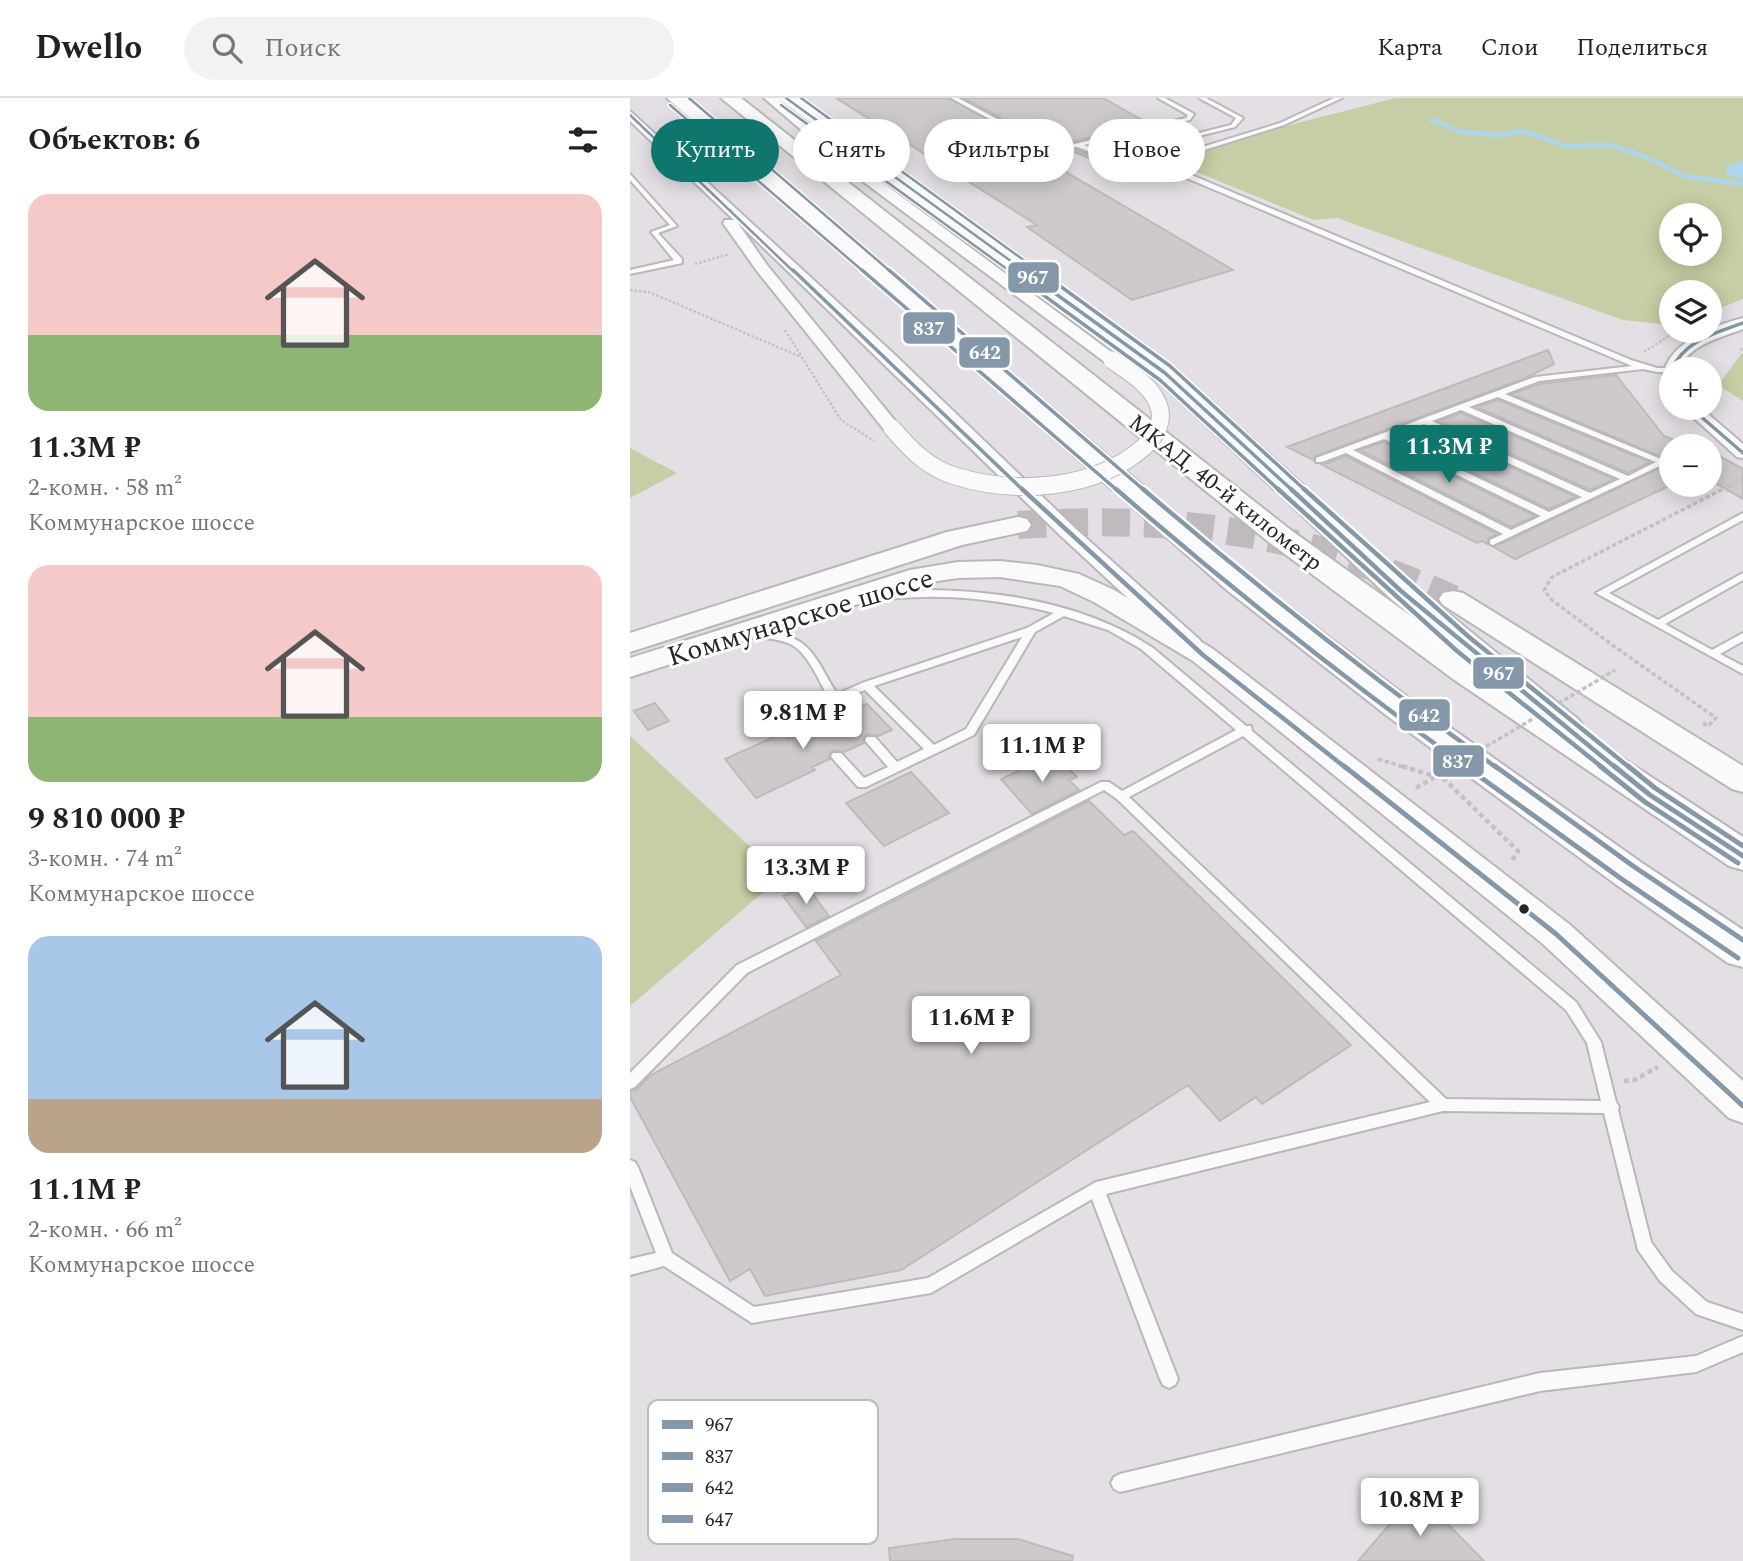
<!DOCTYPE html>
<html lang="ru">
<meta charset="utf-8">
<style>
body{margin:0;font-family:Spectral,serif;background:#f2f2f2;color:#222;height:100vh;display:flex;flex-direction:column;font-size:26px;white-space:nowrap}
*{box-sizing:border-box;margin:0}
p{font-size:23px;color:#767676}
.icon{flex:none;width:38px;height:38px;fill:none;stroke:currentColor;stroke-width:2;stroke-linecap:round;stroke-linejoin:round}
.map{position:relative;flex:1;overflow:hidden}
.panel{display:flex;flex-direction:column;background:#fff;width:630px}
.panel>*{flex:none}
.banner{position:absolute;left:21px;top:21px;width:665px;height:63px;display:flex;gap:14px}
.controls{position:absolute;left:1029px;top:105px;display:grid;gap:14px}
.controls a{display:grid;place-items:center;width:63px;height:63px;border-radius:50%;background:#fff;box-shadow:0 4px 18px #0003;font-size:35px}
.price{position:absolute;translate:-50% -60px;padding:0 16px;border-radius:7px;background:#fff;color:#222;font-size:23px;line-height:46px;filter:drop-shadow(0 2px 4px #0008)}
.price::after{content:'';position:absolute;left:50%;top:42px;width:21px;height:16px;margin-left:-10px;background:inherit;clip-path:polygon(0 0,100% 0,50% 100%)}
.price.active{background:#0f766e;color:#fff}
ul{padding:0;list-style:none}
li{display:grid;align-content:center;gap:14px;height:371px;padding:0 28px}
li span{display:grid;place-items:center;height:217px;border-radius:21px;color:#555}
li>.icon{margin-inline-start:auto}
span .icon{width:126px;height:126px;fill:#fffc;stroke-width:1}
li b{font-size:30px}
h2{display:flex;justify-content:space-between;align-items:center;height:84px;padding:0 28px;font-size:30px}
.pill{padding:0 24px;border-radius:32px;background:#fff;box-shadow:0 4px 18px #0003;font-size:24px;line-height:63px}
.pill.active{background:#0f766e;color:#fff}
header{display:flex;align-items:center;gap:42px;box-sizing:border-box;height:98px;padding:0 35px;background:#fff;border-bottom:2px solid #e0e0e0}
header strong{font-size:33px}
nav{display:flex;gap:38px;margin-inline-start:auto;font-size:24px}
.search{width:490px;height:63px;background:#f2f2f2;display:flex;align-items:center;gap:18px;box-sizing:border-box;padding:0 24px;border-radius:38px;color:#767676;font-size:26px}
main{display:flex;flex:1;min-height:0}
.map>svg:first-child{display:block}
.green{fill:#c5cea4;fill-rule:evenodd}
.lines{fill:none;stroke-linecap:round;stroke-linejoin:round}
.stream{stroke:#add6ee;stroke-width:4.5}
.river{fill:#add6ee;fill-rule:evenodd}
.building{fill:#cec9ca;stroke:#beb9ba;stroke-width:2}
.secondary-tunnel{stroke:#bebabe;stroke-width:28;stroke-dasharray:28 14;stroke-linecap:butt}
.lane-casing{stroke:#bbb6ba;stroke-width:4}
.street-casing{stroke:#bbb6ba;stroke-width:4}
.secondary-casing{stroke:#bbb6ba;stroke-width:4}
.primary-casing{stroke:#bbb6ba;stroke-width:4}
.highway-casing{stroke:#bbb6ba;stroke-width:4}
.path-far2{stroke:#c3c1c3;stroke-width:2.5;stroke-dasharray:2.5 2;stroke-linecap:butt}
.path-far1{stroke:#c3c1c3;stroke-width:3.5;stroke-dasharray:4.5 2.5;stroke-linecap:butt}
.path{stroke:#c3c1c3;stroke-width:4.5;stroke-dasharray:5 3.5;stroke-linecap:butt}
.lane{fill:#fbfafb;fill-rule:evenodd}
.street{fill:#fbfafb;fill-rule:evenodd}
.secondary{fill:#fbfafb;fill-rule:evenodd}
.primary{fill:#fbfafb;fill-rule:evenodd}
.highway{fill:#fbfafb;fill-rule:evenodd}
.street-bridge-casing{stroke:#bbb6ba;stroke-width:19;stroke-linecap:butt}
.path-bridge-far1{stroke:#c3c1c3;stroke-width:3.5;stroke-dasharray:4.5 2.5;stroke-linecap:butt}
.path-bridge{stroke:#c3c1c3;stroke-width:4.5;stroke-dasharray:5 3.5;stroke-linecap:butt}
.street-bridge{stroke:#fbfafb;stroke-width:17}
.bus-1-far3-casing{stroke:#fff;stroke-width:5}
.bus-1-far2-casing{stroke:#fff;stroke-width:7}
.bus-1-far1-casing{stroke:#fff;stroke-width:9}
.bus-1-casing{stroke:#fff;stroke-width:10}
.bus-2-far3-casing{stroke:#fff;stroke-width:5}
.bus-2-far2-casing{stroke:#fff;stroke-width:7}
.bus-2-far1-casing{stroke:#fff;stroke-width:9}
.bus-2-casing{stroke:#fff;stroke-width:10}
.bus-3-far3-casing{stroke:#fff;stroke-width:5}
.bus-3-far2-casing{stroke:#fff;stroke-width:7}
.bus-3-far1-casing{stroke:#fff;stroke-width:9}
.bus-3-casing{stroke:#fff;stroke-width:10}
.bus-4-casing{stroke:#fff;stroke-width:7}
.bus-1-far3{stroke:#8498a9;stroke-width:2.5}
.bus-1-far2{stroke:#8498a9;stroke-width:3.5}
.bus-1-far1{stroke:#8498a9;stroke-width:4.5}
.bus-1{stroke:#8498a9;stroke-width:5}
.bus-2-far3{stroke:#8498a9;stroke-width:2.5}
.bus-2-far2{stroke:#8498a9;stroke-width:3.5}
.bus-2-far1{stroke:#8498a9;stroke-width:4.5}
.bus-2{stroke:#8498a9;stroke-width:5}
.bus-3-far3{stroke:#8498a9;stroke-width:2.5}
.bus-3-far2{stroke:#8498a9;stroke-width:3.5}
.bus-3-far1{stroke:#8498a9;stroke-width:4.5}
.bus-3{stroke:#8498a9;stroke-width:5}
.bus-4{stroke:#8498a9;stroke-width:3.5}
.bus-dot{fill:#282427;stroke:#fff;stroke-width:2.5}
.labels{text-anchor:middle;stroke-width:6;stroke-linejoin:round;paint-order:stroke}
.far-street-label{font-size:23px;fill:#282427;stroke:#fff}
.street-label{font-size:28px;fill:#282427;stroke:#fff}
.key{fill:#fff;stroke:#bebdbe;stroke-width:2}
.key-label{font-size:19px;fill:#282427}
.line-badge{stroke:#fff;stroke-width:2.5}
.badge-label{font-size:19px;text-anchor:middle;font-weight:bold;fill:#fff}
</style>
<header>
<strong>Dwello</strong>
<div class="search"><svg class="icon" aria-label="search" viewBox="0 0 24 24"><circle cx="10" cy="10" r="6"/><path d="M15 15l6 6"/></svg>Поиск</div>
<nav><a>Карта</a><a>Слои</a><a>Поделиться</a></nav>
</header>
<main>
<section class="panel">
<h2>Объектов: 6<svg class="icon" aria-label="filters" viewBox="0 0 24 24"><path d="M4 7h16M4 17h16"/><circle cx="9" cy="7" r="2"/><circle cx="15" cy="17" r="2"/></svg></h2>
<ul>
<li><span style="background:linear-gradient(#f6c9c9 65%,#8fb573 0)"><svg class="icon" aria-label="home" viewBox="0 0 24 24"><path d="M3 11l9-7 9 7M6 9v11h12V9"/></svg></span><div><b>11.3M ₽</b><p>2-комн. · 58 m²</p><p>Коммунарское шоссе</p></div></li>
<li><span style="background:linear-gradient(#f6c9c9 70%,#8fb573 0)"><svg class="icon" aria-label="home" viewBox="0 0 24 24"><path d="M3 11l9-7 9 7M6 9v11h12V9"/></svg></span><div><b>9 810 000 ₽</b><p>3-комн. · 74 m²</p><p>Коммунарское шоссе</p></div></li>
<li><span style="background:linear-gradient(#a9c7e8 75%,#b9a48a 0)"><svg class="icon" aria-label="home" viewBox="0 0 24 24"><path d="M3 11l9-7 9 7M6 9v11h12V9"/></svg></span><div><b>11.1M ₽</b><p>2-комн. · 66 m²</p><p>Коммунарское шоссе</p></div></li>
</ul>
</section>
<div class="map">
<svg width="1113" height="1463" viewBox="0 0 1113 1463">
<rect width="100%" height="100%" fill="#e4dfe4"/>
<!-- green -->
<path class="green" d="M766 0H1113V201L1080 214V194H1041V227L993 222 707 120 684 122 564 73 552 64 553 54ZM1041 117H1080V156H1041Z
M1112 255 1113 256V303L1088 287Z
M0 350 47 375 0 400Z
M0 638 152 778 0 908Z"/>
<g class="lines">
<!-- stream -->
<path class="stream" d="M801 21 831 34 868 37 894 33 936 48 981 47 1028 64 1054 78 1113 86"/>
<!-- river -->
<path class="river" d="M1113 63V82L1098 77 1095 72 1098 67Z"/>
</g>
<!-- building -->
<path class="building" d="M206 0H319L419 56 440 53 431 71 603 172 502 202 397 129 407 127Z
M334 0H473L514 23 489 28 496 31 423 48Z
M510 37 526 43 508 53 473 51 463 48Z
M447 52 471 61 512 64 486 71 442 53Z
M918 252 924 266 893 281 685 358 683 362 657 349Z
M986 277 1034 338 1053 346 1061 343 1071 348H1041V387L885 461 864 449 1040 365 1039 362 882 296 910 286Z
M868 302 1020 364 998 375 846 309Z
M831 315 984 381 960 392 809 323Z
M794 329 946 399 919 411 768 338Z
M754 344 905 418 881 429 730 352Z
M1080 353 1113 371V401L1080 382Z
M716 358 867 436 859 440 857 446 852 443 847 445 692 367Z
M25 605 39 623 18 632 4 613Z
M237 606 262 632 248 638 237 636 233 641 234 645 214 654 203 652 199 657 200 661 182 669 185 672 126 700 95 661 153 635 158 641 175 634 186 636 190 631 189 627 209 618 220 621 224 616 223 612Z
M425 656 447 679 439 682 449 692 402 716 371 681Z
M281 674 319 715 254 748 216 705Z
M459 703 494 737 503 733 721 947 632 1006 626 999 590 1023 558 987 271 1172 135 1198 120 1171 100 1183 0 999V993L7 991 21 977 211 877 186 843Z
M176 787 199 818 176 829 153 798Z
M787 1395 854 1463H728Z
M325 1441H388L443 1458 442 1463H260L259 1450Z"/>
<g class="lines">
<!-- secondary-tunnel -->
<path class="secondary-tunnel" d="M388 427C553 417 671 433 823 501"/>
<!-- lane casing -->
<g class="lane-casing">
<path id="lane" d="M321 0H328L423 51 556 20 558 17 528 0H535L564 16 560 22 454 47 472 54 509 56 521 47 601 27 606 20 569 0H576L613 20 605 29 525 49 514 58 527 63 650 25 704 0H712L654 27 533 65 1001 262 1027 270H1044L1041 271V274H1027L1013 271 909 283 875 296 1038 364 863 447 860 446V442L873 436 716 355 692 364H686V360L905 279 1002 268 509 60 471 58 447 49 420 54ZM868 299 1026 364 998 378 839 309ZM831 312 990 381 960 395 802 323ZM794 326 952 399 919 414 761 338ZM754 341 911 418 881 432 723 352Z
M0 76 47 128 28 135 52 161V165L0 176V172L44 162 21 134 40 127 0 82Z
M1113 415V422L979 495 1028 522 1113 475V482L1035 526 1082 552 1113 535V543L1090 556 1113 568V576L966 495Z
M299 492C375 493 458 507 523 550L616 628H621L622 633 946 904 971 944 986 1004 989 1009 988 1012 1021 1144 1042 1173 1077 1204 1113 1216V1232L1066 1216 1030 1183 1008 1152 974 1015 813 1013 476 1096 548 1281 545 1287 539 1290 533 1287 530 1281 462 1101 301 1195 122 1225 34 1168 0 1177V1161L26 1155 0 1088V1062L5 1064 8 1069 42 1155 124 1209 298 1180 466 1084 800 1004 487 701 474 692 117 875 5 989 0 991V975L107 867 471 684H479L492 693 606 632 511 551 478 532 434 518 405 534 344 637 236 689H228L203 661 201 658 203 655H211L234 680 258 669 237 645 235 642 237 639H245L267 664 294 651 235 592 212 602 222 615 220 618H212L203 606 177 618 188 630 186 633H178L164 617 166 614 199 600C188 582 178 553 158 545 146 540 131 540 118 538L113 535C119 531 126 533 134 533 182 538 184 559 207 596L232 585 397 530 424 515C360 499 297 493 232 505L227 502 228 500 254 495ZM392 539 336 631 304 647 244 588ZM613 638 936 912 957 945 971 1003 816 1001 499 699Z
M1113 1238V1254L1066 1274 910 1293 490 1394 484 1391 481 1385 484 1379 490 1376 910 1275 1066 1258Z"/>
</g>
<!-- street casing -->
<g class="street-casing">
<path id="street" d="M134 0H147L229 67 488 259 490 262 488 265H476L219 73Z
M0 13 265 257 446 431 570 542 573 547 570 552H554L432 439 107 124 137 167 271 330 262 335 256 334 127 173 93 125 95 122H104L0 23Z
M1113 220V231C1093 239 1057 247 1050 271H1041V281L1035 279 1033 276C1041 243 1083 228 1113 220Z
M1053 310H1071L1113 346V360L1107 359Z"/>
</g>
<!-- secondary casing -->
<g class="secondary-casing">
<path id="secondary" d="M388 419 397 421 401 427 397 433 332 447 0 554V535L317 434Z
M370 463 407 467 449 476 484 492 583 551 939 826 1113 983V1025L1099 1020 913 846 563 563 464 504 430 488 370 479 328 480 294 485 0 579V560L280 472 328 464Z
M823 493 833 495 1113 668V694L1102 691 813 507 809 501 813 495Z"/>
</g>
<!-- primary casing -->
<g class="primary-casing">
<path id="primary" d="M147 0H168L544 270 782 486 949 622 954 630 949 638 936 642 923 638 760 500 526 280Z"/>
</g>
<!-- highway casing -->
<g class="highway-casing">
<path id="highway" d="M37 0H57L620 479 780 601 1012 765 1113 832V869L1098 865 984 785 756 617 598 493Z
M91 0H111L662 433 847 565 1113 739V772L1099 768 823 581 640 445Z"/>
</g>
<!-- path-far2 -->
<path class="path-far2" d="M65 166 100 156
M0 192 19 194 171 259
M155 232 211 322 244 343
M1110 251 1113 252
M1014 254 1045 234
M1090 393 1113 381"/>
<!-- path-far1 -->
<path class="path-far1" d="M1073 625 1078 628 1086 620 981 546 922 502 914 492 922 479 1093 391
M748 661 777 670"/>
<!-- path -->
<path class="path" d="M772 668 814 681 888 753 881 764
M994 983 1004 982 1028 969"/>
<!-- lane -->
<use href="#lane" class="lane"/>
<!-- street -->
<use href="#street" class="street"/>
<!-- secondary -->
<use href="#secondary" class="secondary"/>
<!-- primary -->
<use href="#primary" class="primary"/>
<!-- highway -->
<use href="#highway" class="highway"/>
<!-- street-bridge casing -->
<g class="street-bridge-casing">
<path id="street-bridge" d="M262 330C280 351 298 370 325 378 386 397 465 392 514 349 526 338 535 322 528 306 520 286 499 274 482 262"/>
</g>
<!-- path-bridge-far1 -->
<path class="path-bridge-far1" d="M820 670 985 572"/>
<!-- path-bridge -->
<path class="path-bridge" d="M786 690 823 668"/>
<!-- street-bridge -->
<use href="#street-bridge" class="street-bridge"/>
<!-- bus-1-far3 casing -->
<g class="bus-1-far3-casing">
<path id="bus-1-far3" d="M156 0 396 174
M0 17 164 174"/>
</g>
<!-- bus-1-far2 casing -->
<g class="bus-1-far2-casing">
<path id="bus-1-far2" d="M163 172 394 393
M393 172 535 275 663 393"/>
</g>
<!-- bus-1-far1 casing -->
<g class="bus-1-far1-casing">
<path id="bus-1-far1" d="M392 391 573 557 716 670
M661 391 771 493 986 670"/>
</g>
<!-- bus-1 casing -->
<g class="bus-1-casing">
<path id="bus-1" d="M714 668 926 836 1113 1008
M984 668 1020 697 1113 758"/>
</g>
<!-- bus-2-far3 casing -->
<g class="bus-2-far3-casing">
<path id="bus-2-far3" d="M40 7 234 174
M151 7 381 174"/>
</g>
<!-- bus-2-far2 casing -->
<g class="bus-2-far2-casing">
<path id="bus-2-far2" d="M232 172 488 393
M379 172 530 282 650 393"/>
</g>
<!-- bus-2-far1 casing -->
<g class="bus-2-far1-casing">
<path id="bus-2-far1" d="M486 391C599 489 716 582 838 670
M648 391 827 553 973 670"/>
</g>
<!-- bus-2 casing -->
<g class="bus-2-casing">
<path id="bus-2" d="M835 668 993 782 1108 860
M970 668 1015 704 1108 765"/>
</g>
<!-- bus-3-far3 casing -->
<g class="bus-3-far3-casing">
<path id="bus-3-far3" d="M59 0 261 174
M171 0 410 174"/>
</g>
<!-- bus-3-far2 casing -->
<g class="bus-3-far2-casing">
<path id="bus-3-far2" d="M259 172 515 393
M408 172 540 268 676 393"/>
</g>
<!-- bus-3-far1 casing -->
<g class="bus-3-far1-casing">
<path id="bus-3-far1" d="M513 391C627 489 745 582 867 670
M674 391 839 539 1000 670"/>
</g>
<!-- bus-3 casing -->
<g class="bus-3-casing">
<path id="bus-3" d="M865 668 1003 768 1113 842
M998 668 1025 690 1113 748"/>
</g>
<!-- bus-4 casing -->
<g class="bus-4-casing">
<path id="bus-4" d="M1042 271C1055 242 1086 235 1113 225
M1061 310 1113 355"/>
</g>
<!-- bus-1-far3 -->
<use href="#bus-1-far3" class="bus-1-far3"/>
<!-- bus-1-far2 -->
<use href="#bus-1-far2" class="bus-1-far2"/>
<!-- bus-1-far1 -->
<use href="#bus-1-far1" class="bus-1-far1"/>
<!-- bus-1 -->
<use href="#bus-1" class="bus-1"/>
<!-- bus-2-far3 -->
<use href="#bus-2-far3" class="bus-2-far3"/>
<!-- bus-2-far2 -->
<use href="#bus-2-far2" class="bus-2-far2"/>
<!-- bus-2-far1 -->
<use href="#bus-2-far1" class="bus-2-far1"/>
<!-- bus-2 -->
<use href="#bus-2" class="bus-2"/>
<!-- bus-3-far3 -->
<use href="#bus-3-far3" class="bus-3-far3"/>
<!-- bus-3-far2 -->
<use href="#bus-3-far2" class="bus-3-far2"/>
<!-- bus-3-far1 -->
<use href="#bus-3-far1" class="bus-3-far1"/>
<!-- bus-3 -->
<use href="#bus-3" class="bus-3"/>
<!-- bus-4 -->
<use href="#bus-4" class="bus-4"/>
</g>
<!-- markers -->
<circle class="bus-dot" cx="894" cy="811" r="6"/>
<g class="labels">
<!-- far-street labels -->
<g class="far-street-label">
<text transform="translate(596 394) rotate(38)" y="8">МКАД, 40-й километр</text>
</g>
<!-- street labels -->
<g class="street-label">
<text transform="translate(170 518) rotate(-17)" y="10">Коммунарское шоссе</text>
</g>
</g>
<!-- legend -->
<rect x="18" y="1302" width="230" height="144" rx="10" class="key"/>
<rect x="32" y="1322" width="31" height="9" fill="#8498a9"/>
<rect x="32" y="1354" width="31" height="8" fill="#8498a9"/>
<rect x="32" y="1385" width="31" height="9" fill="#8498a9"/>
<rect x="32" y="1417" width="31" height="8" fill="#8498a9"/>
<g class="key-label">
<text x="75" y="1333">967</text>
<text x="75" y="1365">837</text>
<text x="75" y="1396">642</text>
<text x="75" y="1428">647</text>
</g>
<g class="line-badge">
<rect x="377" y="163" width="53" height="33" rx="7" fill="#8498a9"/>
<rect x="272" y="213" width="54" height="34" rx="7" fill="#8498a9"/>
<rect x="328" y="238" width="53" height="33" rx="7" fill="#8498a9"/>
<rect x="842" y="558" width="53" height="34" rx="7" fill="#8498a9"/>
<rect x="768" y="600" width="53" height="34" rx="7" fill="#8498a9"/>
<rect x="802" y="646" width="53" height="34" rx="7" fill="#8498a9"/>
</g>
<g class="badge-label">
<text x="403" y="186">967</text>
<text x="299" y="237">837</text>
<text x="355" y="261">642</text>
<text x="869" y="582">967</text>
<text x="794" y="624">642</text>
<text x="828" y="670">837</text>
</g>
</svg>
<div class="controls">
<a><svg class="icon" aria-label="locate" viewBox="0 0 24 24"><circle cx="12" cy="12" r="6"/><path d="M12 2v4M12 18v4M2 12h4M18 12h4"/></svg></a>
<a><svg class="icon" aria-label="layers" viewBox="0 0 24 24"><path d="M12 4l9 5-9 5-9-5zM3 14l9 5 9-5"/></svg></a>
<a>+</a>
<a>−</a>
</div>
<b class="price active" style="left:819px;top:387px">11.3M ₽</b>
<b class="price" style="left:173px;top:653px">9.81M ₽</b>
<b class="price" style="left:412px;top:686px">11.1M ₽</b>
<b class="price" style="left:176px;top:808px">13.3M ₽</b>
<b class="price" style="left:341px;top:958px">11.6M ₽</b>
<b class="price" style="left:790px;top:1440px">10.8M ₽</b>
<div class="banner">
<a class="pill active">Купить</a>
<a class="pill">Снять</a>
<a class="pill">Фильтры</a>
<a class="pill">Новое</a>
</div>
</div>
</main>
